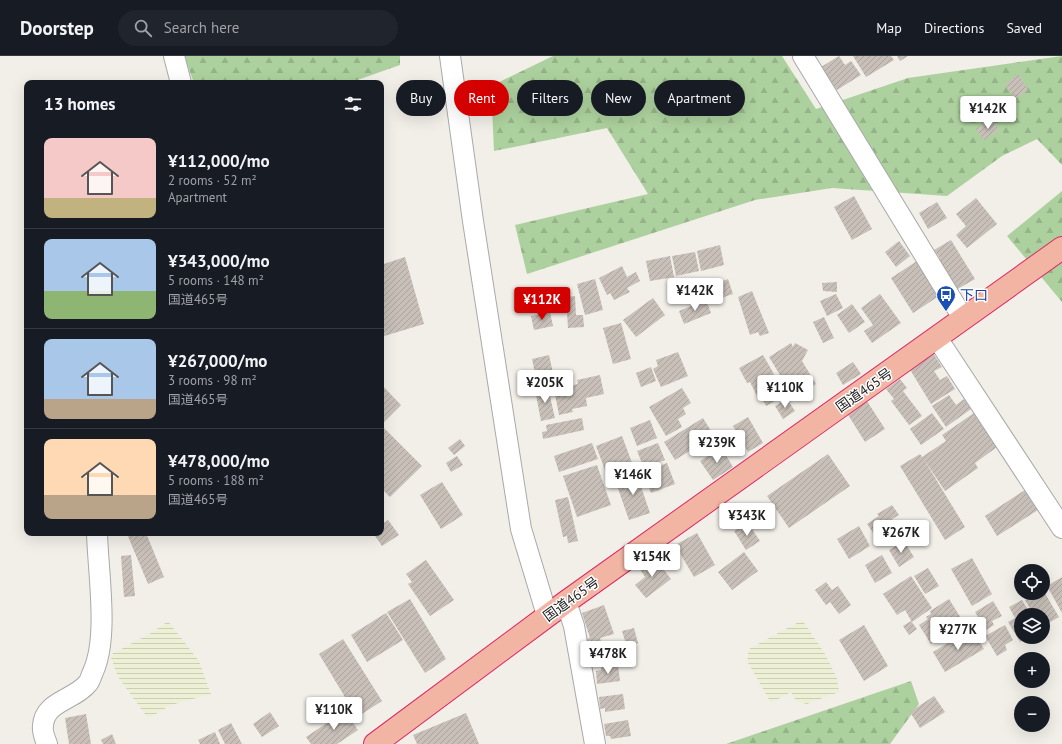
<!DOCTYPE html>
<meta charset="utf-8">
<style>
body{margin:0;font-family:"PT Sans","Noto Sans JP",sans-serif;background:#20242c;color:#f1f3f6;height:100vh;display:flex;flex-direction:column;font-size:15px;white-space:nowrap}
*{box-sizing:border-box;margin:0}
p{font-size:13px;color:#9ea1a6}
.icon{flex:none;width:22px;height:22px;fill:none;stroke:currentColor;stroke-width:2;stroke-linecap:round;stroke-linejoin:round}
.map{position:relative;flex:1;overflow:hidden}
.side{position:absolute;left:24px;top:24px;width:360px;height:456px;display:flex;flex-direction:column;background:#171b24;border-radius:8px;box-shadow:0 4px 16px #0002}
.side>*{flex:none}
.guide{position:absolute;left:396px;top:24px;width:380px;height:36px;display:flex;gap:8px}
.controls{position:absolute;left:1014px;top:508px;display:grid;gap:8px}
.controls a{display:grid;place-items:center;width:36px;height:36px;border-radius:50%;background:#171b24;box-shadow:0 4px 16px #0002;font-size:20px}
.price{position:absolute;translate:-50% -34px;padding:0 9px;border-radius:4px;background:#fff;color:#222;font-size:13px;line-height:26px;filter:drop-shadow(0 1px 2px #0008)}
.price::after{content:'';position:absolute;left:50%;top:24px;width:12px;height:9px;margin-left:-6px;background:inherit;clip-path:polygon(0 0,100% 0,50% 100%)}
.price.selected{background:#d40000;color:#fff}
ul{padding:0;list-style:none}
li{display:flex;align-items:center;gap:12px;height:100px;padding:0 20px}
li+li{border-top:1px solid #363941}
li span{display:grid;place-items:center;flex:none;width:112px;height:80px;border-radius:8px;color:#555}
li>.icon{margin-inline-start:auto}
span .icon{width:48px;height:48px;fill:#fffc;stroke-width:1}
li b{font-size:17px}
h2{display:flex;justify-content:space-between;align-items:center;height:48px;padding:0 20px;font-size:17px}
.tag{padding:0 14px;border-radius:18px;background:#171b24;box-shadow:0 4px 16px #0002;font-size:14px;line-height:36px}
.tag.selected{background:#d40000;color:#fff}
header{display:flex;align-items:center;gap:24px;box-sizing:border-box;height:56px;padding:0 20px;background:#171b24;border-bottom:1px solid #363941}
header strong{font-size:19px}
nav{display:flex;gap:22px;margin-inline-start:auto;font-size:14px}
.search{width:280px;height:36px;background:#20242c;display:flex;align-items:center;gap:10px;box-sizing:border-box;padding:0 14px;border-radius:22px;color:#9ea1a6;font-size:15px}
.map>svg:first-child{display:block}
.farmland{fill:url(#farmland-rules)}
.forest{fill:url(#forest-firs)}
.building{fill:url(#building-hatch)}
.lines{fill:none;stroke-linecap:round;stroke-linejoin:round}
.service-casing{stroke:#a9a9a9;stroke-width:12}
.minor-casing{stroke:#a9a9a9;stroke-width:22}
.trunk-casing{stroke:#dc2a67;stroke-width:24}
.service{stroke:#fff;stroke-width:10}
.minor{stroke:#fff;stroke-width:20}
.trunk{stroke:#f2b4a3;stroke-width:22}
.labels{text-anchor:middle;stroke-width:3;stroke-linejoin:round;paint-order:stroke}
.transit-label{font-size:14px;fill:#164399;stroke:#fff;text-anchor:start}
.street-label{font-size:14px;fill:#222;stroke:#fff}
</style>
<header>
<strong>Doorstep</strong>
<div class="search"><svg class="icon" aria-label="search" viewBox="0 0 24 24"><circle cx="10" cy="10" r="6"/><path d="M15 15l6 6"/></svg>Search here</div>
<nav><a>Map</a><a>Directions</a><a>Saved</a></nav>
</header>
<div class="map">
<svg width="1062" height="688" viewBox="0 0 1062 688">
<defs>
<pattern id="farmland-rules" width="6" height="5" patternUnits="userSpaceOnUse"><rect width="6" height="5" fill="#eef0d5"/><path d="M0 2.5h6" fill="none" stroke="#ccceb7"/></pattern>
<pattern id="forest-firs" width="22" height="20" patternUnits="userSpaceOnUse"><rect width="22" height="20" fill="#add19e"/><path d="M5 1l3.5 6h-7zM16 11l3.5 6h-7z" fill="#95b388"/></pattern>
<pattern id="building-hatch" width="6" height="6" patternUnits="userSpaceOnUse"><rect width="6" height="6" fill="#c7bfb8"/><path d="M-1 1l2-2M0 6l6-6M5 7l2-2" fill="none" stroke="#aba49e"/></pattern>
</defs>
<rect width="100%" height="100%" fill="#f2efe9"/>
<!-- farmland -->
<path class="farmland" d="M802 564 824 596 837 622 839 636 807 648 796 645 791 636 771 647 747 605 749 593Z
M168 565 199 605 211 638 171 649 149 662 144 657 118 621 110 599 153 576Z"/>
<!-- forest -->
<path class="forest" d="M184 0H400V9L349 27H194Z
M553 0H782L816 53 908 22 1062 0V109L1037 83 1002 100 947 140 832 132 755 144 527 218 515 169 648 138 607 72 494 95 491 30Z
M1062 135V246L1007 180Z
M911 625 919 648 890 688H726Z"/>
<!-- building -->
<path class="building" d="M839 0 845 9 851 5 861 19 837 34 821 11Z
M853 0H891L894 4 866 21Z
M897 0H908L900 5Z
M1018 18 1028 34 1015 43 1005 28Z
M991 63 999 74 984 84 976 73Z
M854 140 872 173 852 184 834 151Z
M976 142 997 168 967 192 956 179 966 170 956 158Z
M937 146 947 162 928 173 919 157Z
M951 184 975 223 956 234 937 204 940 202 934 194Z
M899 185 910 200 896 211 885 196Z
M720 189 724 209 701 215 697 195Z
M695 196 699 215 676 220 672 200Z
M670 200 674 221 650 225 646 205Z
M405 201 424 268 381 281V209Z
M917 205 939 240 913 257 891 222Z
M622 210 627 221 636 216 640 225 627 232 630 236 614 244 610 237 607 239 599 222Z
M595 223 603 254 585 259 577 228Z
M728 223 733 238 712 245 707 231Z
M837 226V236L823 235 822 227Z
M545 232 549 249 534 252 530 236Z
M752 235 769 277 760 280 758 276 750 279 738 241Z
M836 238 843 252 827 260 820 245Z
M880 238 901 267 872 287 864 275 873 269 861 252Z
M575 240 576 259H583L584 271 568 272 566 241Z
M653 242 665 259 636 281 623 264Z
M706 244 711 257 684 268 679 255Z
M852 248 865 266 849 277 837 259Z
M550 256 553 270 534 274 531 260Z
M824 261 834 282 823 287 813 266Z
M621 267 631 303 613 308 603 272Z
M791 287 793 291 795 287 808 294 802 305 816 328 794 342 769 301Z
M678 296 688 320 661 331 653 313 658 310 656 304Z
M933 297 942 311 934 315 940 324 947 320 955 333 931 348 909 312Z
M549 299 553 317 540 320 539 316 535 317 532 303Z
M763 299 774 318 769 321 773 328 778 326 785 340 766 350 761 340 758 342 750 326 747 327 739 312Z
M853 306 861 318 843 329 836 317Z
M651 311 656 325 641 331 636 317Z
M600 319 604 338 586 342 587 350 572 353 573 356 559 359 554 333 578 328 577 324Z
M900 323 907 332 903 335 922 360 909 369 891 345 894 343 886 333Z
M381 328 401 349 381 369 422 410 390 441 381 432Z
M548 332 555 362 541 365 535 334Z
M682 332 691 347 683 352 686 358 678 363 682 371 666 380 649 351Z
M949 339 956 349 964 343 971 353 946 371 932 350Z
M865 342 885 373 865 386 845 354Z
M787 343 795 355 783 363 775 350Z
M932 357 944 373 921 389 910 373Z
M974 357 997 391 975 407 978 412 945 435 923 402 965 471 945 484 900 410 920 398 922 401 946 385 942 379Z
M748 361 763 387 748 396 733 370Z
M582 362 584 374 543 383 542 376 547 375 546 369Z
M703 362 714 380 675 404 664 386Z
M650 364 657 382 637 390 630 372Z
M622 380 634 412 608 422 596 390Z
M460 383 465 390 454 399 448 392Z
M592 387 598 403 559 416 554 400Z
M658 387 665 404 644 412 637 395Z
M721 391 733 411 713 424 700 405Z
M828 398 850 430 789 472 767 440Z
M457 400 463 409 451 416 446 407Z
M667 407 675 428 651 437 643 416Z
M597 409 611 449 577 461 563 420Z
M636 416 650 457 629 464 615 424Z
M442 426 463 459 441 473 420 439Z
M1025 434 1038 454 997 480 985 460Z
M568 441 578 485 568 487 567 480 563 481 555 444Z
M892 449 899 459 892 463 898 473 879 485 867 468 879 460 877 458Z
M388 464 399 479 382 490 373 477H381V469Z
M743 469 746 473 750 470 760 485 746 494 734 475Z
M859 470 870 490 849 503 837 483Z
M129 477H146L164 521 148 528 127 478Z
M697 477 715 509 694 521 675 489Z
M904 485 914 501 899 511 889 494Z
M744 496 758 515 732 534 718 516Z
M131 499 135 540 124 541 121 500Z
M882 499 892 517 875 527 865 509Z
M654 501 671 523 646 542 635 529 645 521 639 512Z
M972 502 992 538 972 550 951 513Z
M426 504 454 544 430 560 408 528 412 526 406 518Z
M928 512 939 530 925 538 914 520Z
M911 520 932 552 912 566 905 554 897 559 883 538Z
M1062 521V557L1047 530Z
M826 526 832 534 838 530 851 549 839 558 830 546 826 549 815 534Z
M1043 534 1059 561 1043 570V559H1034L1025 544 1038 537H1043Z
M410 543 446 603 425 617 387 556Z
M949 543 964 567 931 588 919 569 928 563 926 561 931 558 930 555Z
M1022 544 1031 559H1021V581H1029L1020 586 1008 566 1015 562 1009 551Z
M993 545 1002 560 992 565 994 569 986 574 975 556Z
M604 549 614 578 600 582 604 594 591 599 586 583 590 582 582 557Z
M386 557 403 584 367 606 351 579Z
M911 565 917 573 909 579 903 570Z
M864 569 888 610 864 625 839 584Z
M1005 569 1013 584 1005 589 1007 594 997 600 985 580Z
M634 572 638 587 627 591 622 575Z
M966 576 970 584 976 580 984 593 945 616 933 596Z
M343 583 382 645 357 661 319 598Z
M618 609 620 625 597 628 596 615 601 614V611Z
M623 638 625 653 605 656V652L600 653 599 641Z
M934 640 945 656 920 672 910 656Z
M345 655 358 674 337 688H311L306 681Z
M270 656 279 670 262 681 253 668Z
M466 657 479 688H417L413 679Z
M86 658 91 688H69L65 662Z
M628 664 631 680 611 683 610 680H606L604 668Z
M231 667 242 688H225L218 674Z
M215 676 220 688H200L198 684Z
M112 678 116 688H103L101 684Z"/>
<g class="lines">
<!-- service casing -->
<g class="service-casing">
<path id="service" d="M456 49 484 47"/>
</g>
<!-- minor casing -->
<g class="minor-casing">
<path id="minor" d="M174 0 181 27
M450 0 473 165 521 473 547 559
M803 0 963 262
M937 282 1062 472
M566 546 574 570 595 688
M47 688C45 683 42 675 43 670 44 645 75 644 88 627 90 625 91 620 93 616 109 581 98 517 97 477"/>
</g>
<!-- trunk casing -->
<g class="trunk-casing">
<path id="trunk" d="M375 688 566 546 1062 192"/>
</g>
<!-- service -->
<use href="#service" class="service"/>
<!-- minor -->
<use href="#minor" class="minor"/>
<!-- trunk -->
<use href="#trunk" class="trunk"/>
</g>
<!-- icons -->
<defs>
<g id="bus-pin" transform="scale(1)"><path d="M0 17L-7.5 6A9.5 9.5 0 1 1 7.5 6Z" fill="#1a4fb4" stroke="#fff"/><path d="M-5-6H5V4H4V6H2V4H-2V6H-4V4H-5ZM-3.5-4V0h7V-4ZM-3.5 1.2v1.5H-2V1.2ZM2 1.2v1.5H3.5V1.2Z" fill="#fff"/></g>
</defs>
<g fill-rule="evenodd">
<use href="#bus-pin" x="946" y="239"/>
</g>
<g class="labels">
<!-- transit labels -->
<g class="transit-label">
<text x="960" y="244">下口</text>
</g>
<!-- street labels -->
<g class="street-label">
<text transform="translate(864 334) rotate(-35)" y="5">国道465号</text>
<text transform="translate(571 543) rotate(-36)" y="5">国道465号</text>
</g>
</g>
</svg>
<div class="controls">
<a><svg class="icon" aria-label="locate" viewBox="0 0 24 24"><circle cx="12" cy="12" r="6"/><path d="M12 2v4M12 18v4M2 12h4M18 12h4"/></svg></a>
<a><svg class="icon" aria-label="layers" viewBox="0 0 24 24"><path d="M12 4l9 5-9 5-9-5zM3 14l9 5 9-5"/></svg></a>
<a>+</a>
<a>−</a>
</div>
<b class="price" style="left:988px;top:74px">¥142K</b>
<b class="price" style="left:695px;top:256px">¥142K</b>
<b class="price selected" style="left:542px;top:265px">¥112K</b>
<b class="price" style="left:545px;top:348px">¥205K</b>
<b class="price" style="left:785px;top:353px">¥110K</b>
<b class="price" style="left:717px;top:408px">¥239K</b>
<b class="price" style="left:633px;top:440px">¥146K</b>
<b class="price" style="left:747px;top:481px">¥343K</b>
<b class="price" style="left:901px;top:498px">¥267K</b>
<b class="price" style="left:652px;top:522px">¥154K</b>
<b class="price" style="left:958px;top:595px">¥277K</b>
<b class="price" style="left:608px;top:619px">¥478K</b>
<b class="price" style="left:334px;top:675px">¥110K</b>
<div class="guide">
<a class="tag">Buy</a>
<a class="tag selected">Rent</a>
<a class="tag">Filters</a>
<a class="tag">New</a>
<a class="tag">Apartment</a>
</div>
<section class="side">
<h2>13 homes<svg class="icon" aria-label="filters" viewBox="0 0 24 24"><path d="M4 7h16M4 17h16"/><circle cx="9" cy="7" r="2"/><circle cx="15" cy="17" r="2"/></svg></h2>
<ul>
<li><span style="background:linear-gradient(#f6c9c9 75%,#c2b280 0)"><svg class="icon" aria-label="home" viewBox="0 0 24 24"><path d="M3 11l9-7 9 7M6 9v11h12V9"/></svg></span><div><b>¥112,000/mo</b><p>2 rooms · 52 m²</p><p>Apartment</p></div></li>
<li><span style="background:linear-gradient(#a9c7e8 65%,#8fb573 0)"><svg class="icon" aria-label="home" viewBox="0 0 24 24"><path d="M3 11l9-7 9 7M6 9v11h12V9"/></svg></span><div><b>¥343,000/mo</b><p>5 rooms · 148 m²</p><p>国道465号</p></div></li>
<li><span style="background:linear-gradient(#a9c7e8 75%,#b9a48a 0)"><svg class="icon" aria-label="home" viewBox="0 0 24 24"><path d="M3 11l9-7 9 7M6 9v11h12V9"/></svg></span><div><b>¥267,000/mo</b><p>3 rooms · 98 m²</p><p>国道465号</p></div></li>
<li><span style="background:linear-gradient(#ffd9b3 70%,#b9a48a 0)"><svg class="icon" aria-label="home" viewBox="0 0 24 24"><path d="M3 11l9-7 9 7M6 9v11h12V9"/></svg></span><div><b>¥478,000/mo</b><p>5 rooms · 188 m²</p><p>国道465号</p></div></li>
</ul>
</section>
</div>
